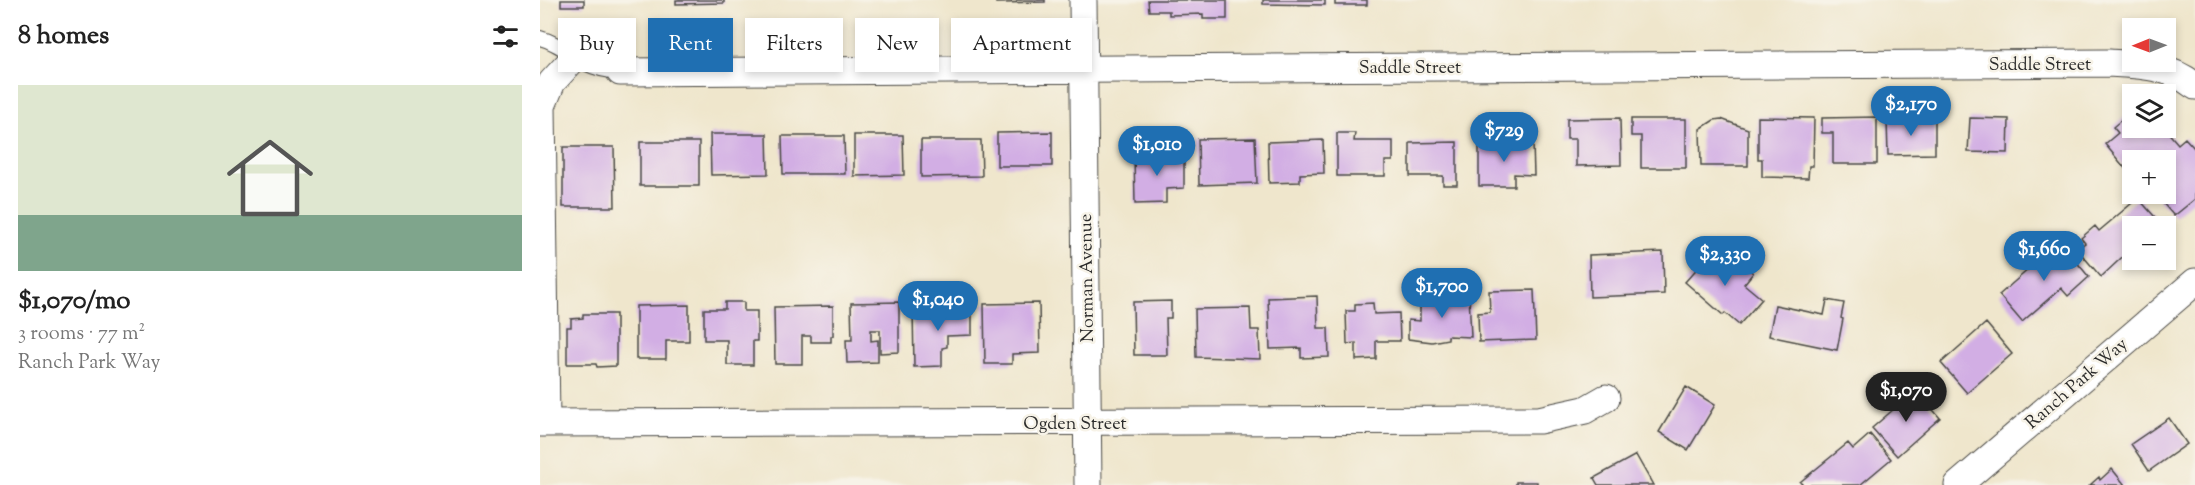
<!DOCTYPE html>
<meta charset="utf-8">
<style>
body{margin:0;font-family:"Sorts Mill Goudy",serif;background:#f2f2f2;color:#222;height:100vh;display:flex;flex-direction:column;font-size:22px;white-space:nowrap}
*{box-sizing:border-box;margin:0}
p{font-size:20px;color:#767676}
.icon{flex:none;width:33px;height:33px;fill:none;stroke:currentColor;stroke-width:2;stroke-linecap:round;stroke-linejoin:round}
.map{position:relative;flex:1;overflow:hidden}
.details{display:flex;flex-direction:column;background:#fff;width:540px}
.details>*{flex:none}
.guide{position:absolute;left:18px;top:18px;width:570px;height:54px;display:flex;gap:12px}
.needle{width:39px;rotate:269deg}
.fabs{position:absolute;left:1582px;top:18px;display:grid;gap:12px}
.fabs a{display:grid;place-items:center;width:54px;height:54px;border-radius:0px;background:#fff;box-shadow:0 3px 9px #0003;font-size:30px}
.price{position:absolute;translate:-50% -51px;padding:0 14px;border-radius:21px;background:#1f6fb2;color:#fff;font-size:20px;line-height:39px;filter:drop-shadow(0 2px 3px #0008)}
.price::after{content:'';position:absolute;left:50%;top:36px;width:18px;height:14px;margin-left:-9px;background:inherit;clip-path:polygon(0 0,100% 0,50% 100%)}
.price.active{background:#222;color:#fff}
ul{padding:0;list-style:none}
li{display:grid;align-content:center;gap:12px;height:318px;padding:0 18px}
li+li{border-top:2px solid #e0e0e0}
li span{display:grid;place-items:center;height:186px;border-radius:0px;color:#555}
li>.icon{margin-inline-start:auto}
span .icon{width:108px;height:108px;fill:#fffc;stroke-width:1}
li b{font-size:26px}
h2{display:flex;justify-content:space-between;align-items:center;height:72px;padding:0 18px;font-size:26px}
.tag{padding:0 21px;border-radius:0px;background:#fff;box-shadow:0 3px 9px #0003;font-size:21px;line-height:54px}
.tag.active{background:#1f6fb2;color:#fff}
main{display:flex;flex:1;min-height:0}
.map>svg:first-child{display:block}
.building{fill:#d2aee4}
.lines{fill:none;stroke-linecap:round;stroke-linejoin:round}
.lane-casing{stroke:#484743;stroke-width:16}
.street-casing{stroke:#484743;stroke-width:29}
.lane{stroke:#fff;stroke-width:14}
.street{stroke:#fff;stroke-width:27}
.labels{text-anchor:middle;stroke-width:5;stroke-linejoin:round;paint-order:stroke}
.street-label{font-size:18px;fill:#2b2b2b;stroke:#f7f3e8}
</style>
<main>
<section class="details">
<h2>8 homes<svg class="icon" aria-label="filters" viewBox="0 0 24 24"><path d="M4 7h16M4 17h16"/><circle cx="9" cy="7" r="2"/><circle cx="15" cy="17" r="2"/></svg></h2>
<ul>
<li><span style="background:linear-gradient(#dfe7d0 70%,#7fa58c 0)"><svg class="icon" aria-label="home" viewBox="0 0 24 24"><path d="M3 11l9-7 9 7M6 9v11h12V9"/></svg></span><div><b>$1,070/mo</b><p>3 rooms · 77 m²</p><p>Ranch Park Way</p></div></li>
</ul>
</section>
<div class="map">
<svg width="1655" height="485" viewBox="0 0 1655 485">
<rect width="100%" height="100%" fill="#f7f3e8"/>
<filter id="ink" filterUnits="userSpaceOnUse"><feTurbulence type="fractalNoise" baseFrequency=".0167" numOctaves="2"/><feDisplacementMap in="SourceGraphic" scale="12" xChannelSelector="R" yChannelSelector="G"/><feConvolveMatrix kernelMatrix="1 2 1 2 8 2 1 2 1" color-interpolation-filters="sRGB"/></filter>
<filter id="wash" filterUnits="userSpaceOnUse"><feTurbulence type="fractalNoise" baseFrequency=".008" numOctaves="4" result="noise"/><feDisplacementMap in="SourceGraphic" scale="24" xChannelSelector="R" yChannelSelector="G"/><feGaussianBlur stdDeviation="1.35" result="paint"/><feColorMatrix in="noise" values="0 0 0 0 0 0 0 0 0 0 0 0 0 0 0 0 0 1.4 0 .05"/><feComposite in="paint" operator="in"/></filter>
<g filter="url(#wash)">
<rect width="100%" height="100%" fill="#efe6cc"/>
<g id="blocks">
<!-- building -->
<path class="building" d="M21 0H44V6H21Z
M136 0H184V3L136 4Z
M456 0H505V2L456 3Z
M608 0H687V19H663V14L629 15V11H609Z
M723 0H785V5L723 4Z
M795 0H827V5H795Z
M1593 110V128H1620L1623 132 1626 130 1638 144 1645 138 1655 149V199L1634 216 1615 194H1626V160H1593V178L1565 144 1578 133 1573 127Z
M1218 117 1274 118 1273 166H1269L1268 178 1222 177V159H1218Z
M1337 117V164H1293V133H1282V118Z
M1080 118 1081 165 1036 166V139H1027V119Z
M1430 118 1469 119 1468 153 1428 152Z
M1091 119H1146V168H1101V136H1091Z
M1181 119 1208 129V166H1161L1160 129 1174 120Z
M1395 119V154L1348 155 1347 120Z
M512 132V166H457V133Z
M797 133H815L814 141H853V161H845V176H797Z
M170 134H227L228 174 171 175Z
M314 135H363L364 175 314 176Z
M242 136H304L305 174H243Z
M715 138 717 183 659 185 658 139Z
M381 140H441L442 176 381 177Z
M783 140 784 173 760 174V182L729 183 728 142Z
M966 140 972 143H993L994 175 974 174V186H939V143H961Z
M100 142H159V186H100Z
M917 142V185H903V176H870V143Z
M23 147H74L75 207H23Z
M644 154V188L626 189V203L595 204 594 155Z
M1598 198 1623 226H1593V247L1561 277 1537 249 1545 243 1541 238 1555 226 1559 231Z
M1520 242 1549 277 1528 296 1521 288 1482 322 1459 295Z
M1123 252 1124 294 1050 297 1049 255Z
M1189 252 1213 273 1204 284 1222 299 1199 325 1185 313 1183 315 1145 282 1171 253 1181 262Z
M994 290 996 340 939 342 938 313 950 312 949 291Z
M904 293 929 294 931 337 908 336V339L892 342 868 339V320L880 321V302L904 301Z
M777 296 778 328H788L789 357 761 358V348L730 349 728 298Z
M1287 300 1304 303 1301 318 1303 319 1297 350 1229 336 1235 305 1284 315Z
M631 301V318H626L627 355H594L593 302Z
M185 302H204V311H217V341H213V365H187V340H164V309H185Z
M359 302V352L340 353V330H331V341L338 340V362L307 363 306 340H312L311 303Z
M499 303 500 353 472 354V364H445L444 304Z
M833 303 834 314 859 313 860 341H836V359L816 360V343L807 344 806 311H815V304Z
M149 305V341H126V359H96V306Z
M293 306V336H291V342H271V336H262V364H235L234 307Z
M432 307V335L407 336V347L402 348V366L374 367 373 308Z
M710 308 711 330H719L720 359 656 357 655 309Z
M43 314H76V366L57 367 56 364H27V327H31V319L43 318Z
M1446 323 1472 354 1427 393 1401 363Z
M1146 387 1175 405 1148 450 1119 432Z
M1376 390 1400 418 1357 456 1332 428Z
M1629 418 1647 444 1609 471 1591 444Z
M1330 434 1351 459 1320 485H1263L1260 482 1308 443 1313 449Z
M1096 455 1113 485H1058L1054 478Z
M1572 469 1585 485H1550L1559 477 1560 480Z
M976 482H997V485H976Z"/>
</g>
</g>
<g filter="url(#ink)">
<use href="#blocks" fill-opacity="0" stroke="#484743" stroke-width="1.5"/>
<g class="lines">
<!-- lane casing -->
<g class="lane-casing">
<path id="lane" d="M0 38C19 43 31 55 47 64 57 69 68 71 80 72"/>
</g>
<!-- street casing -->
<g class="street-casing">
<path id="street" d="M543 0 548 485
M80 72 1569 63C1601 65 1629 65 1655 86
M0 423 999 420 1045 410 1066 398
M6 423 2 106 12 82 35 57
M1418 485 1655 282"/>
</g>
<!-- lane -->
<use href="#lane" class="lane"/>
<!-- street -->
<use href="#street" class="street"/>
</g>
</g>
<g class="labels">
<!-- street labels -->
<g class="street-label">
<text x="1500" y="70">Saddle Street</text>
<text x="870" y="73">Saddle Street</text>
<text transform="translate(546 278) rotate(-91)" y="6">Norman Avenue</text>
<text transform="translate(1536 383) rotate(-41)" y="6">Ranch Park Way</text>
<text x="535" y="429">Ogden Street</text>
</g>
</g>
</svg>
<div class="fabs">
<a><svg class="needle" viewBox="-14 -14 28 28"><path d="M0-13l5 13h-10z" fill="#e53935"/><path d="M0 13l5-13h-10z" fill="#767676"/></svg></a>
<a><svg class="icon" aria-label="layers" viewBox="0 0 24 24"><path d="M12 4l9 5-9 5-9-5zM3 14l9 5 9-5"/></svg></a>
<a>+</a>
<a>−</a>
</div>
<b class="price" style="left:1371px;top:137px">$2,170</b>
<b class="price" style="left:964px;top:163px">$729</b>
<b class="price" style="left:617px;top:177px">$1,010</b>
<b class="price" style="left:1504px;top:282px">$1,660</b>
<b class="price" style="left:1185px;top:287px">$2,330</b>
<b class="price" style="left:902px;top:319px">$1,700</b>
<b class="price" style="left:398px;top:332px">$1,040</b>
<b class="price active" style="left:1366px;top:423px">$1,070</b>
<div class="guide">
<a class="tag">Buy</a>
<a class="tag active">Rent</a>
<a class="tag">Filters</a>
<a class="tag">New</a>
<a class="tag">Apartment</a>
</div>
</div>
</main>
